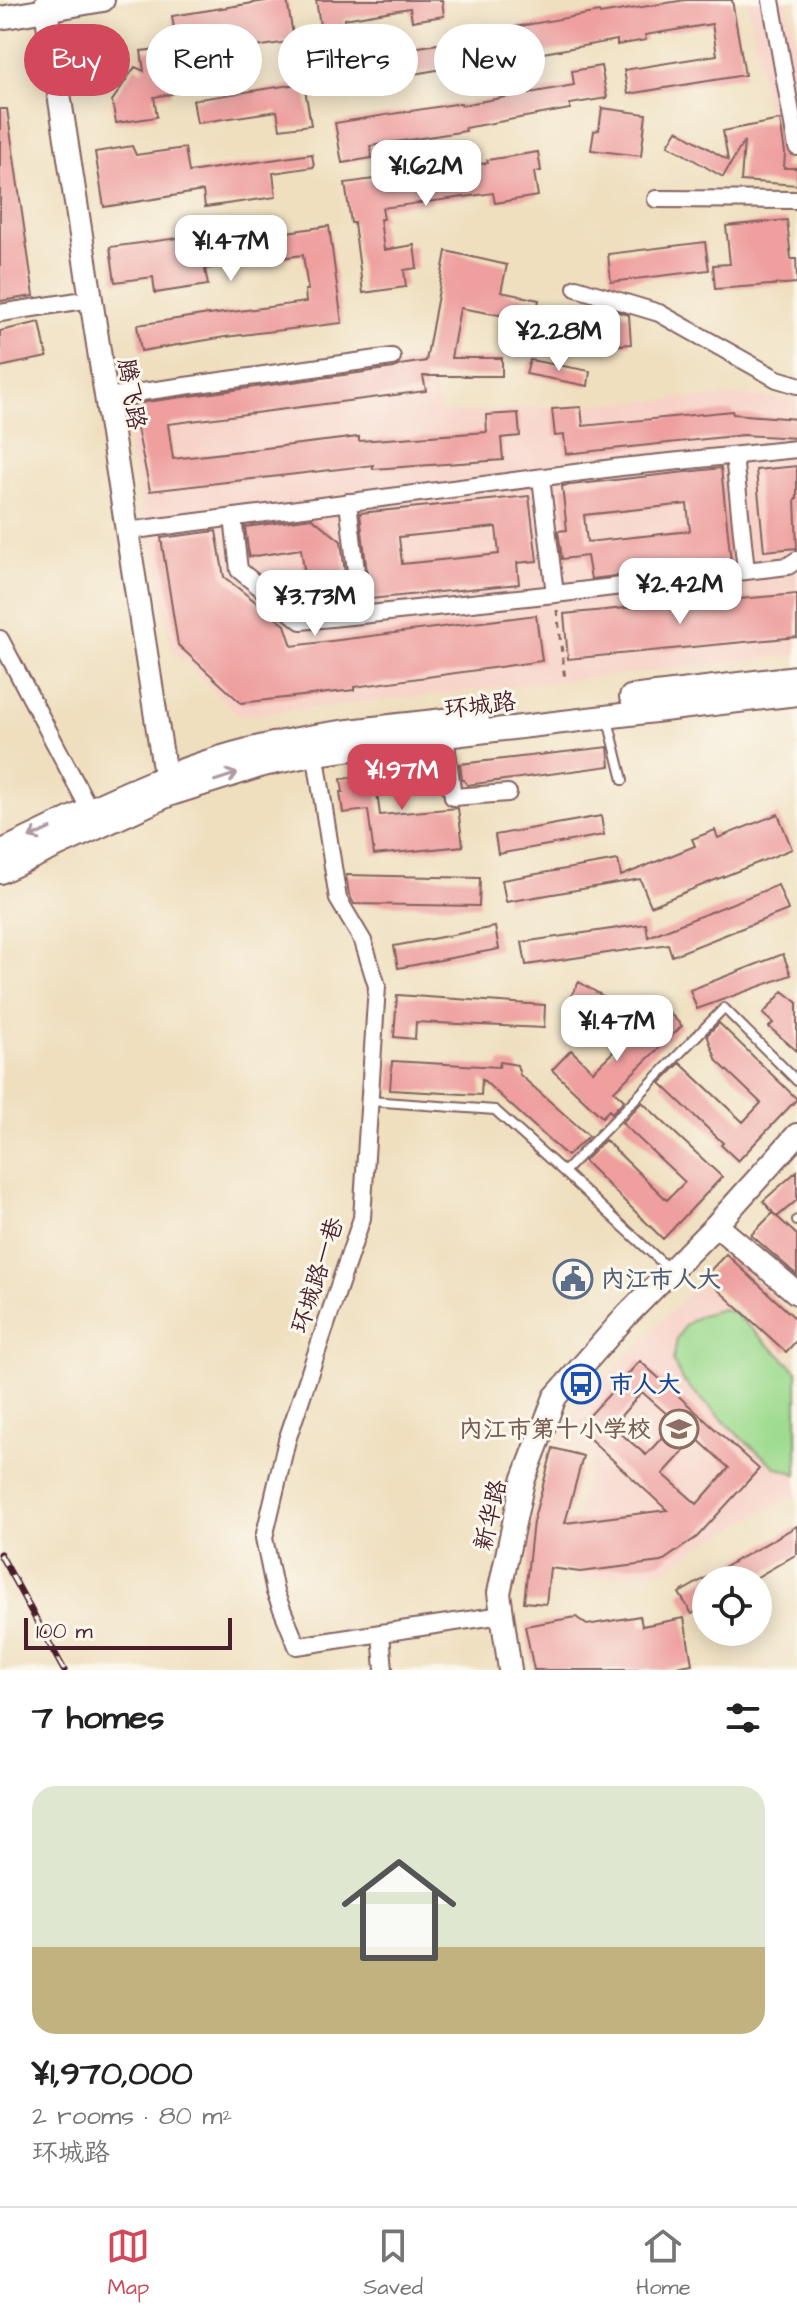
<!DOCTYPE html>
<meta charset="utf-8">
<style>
body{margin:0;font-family:"Architects Daughter","LXGW WenKai TC",sans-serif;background:#f2f2f2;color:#222;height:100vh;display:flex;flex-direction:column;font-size:30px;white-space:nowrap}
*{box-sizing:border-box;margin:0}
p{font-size:26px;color:#767676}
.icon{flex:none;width:44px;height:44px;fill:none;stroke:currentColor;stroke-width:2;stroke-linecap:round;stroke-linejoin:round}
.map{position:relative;height:1670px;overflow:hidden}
.drawer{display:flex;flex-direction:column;background:#fff;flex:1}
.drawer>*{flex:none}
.banner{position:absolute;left:24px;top:24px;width:750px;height:72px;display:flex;gap:16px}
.fabs{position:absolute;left:692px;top:1566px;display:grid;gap:16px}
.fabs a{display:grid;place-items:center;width:80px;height:80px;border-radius:50%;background:#fff;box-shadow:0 4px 20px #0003;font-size:40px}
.scale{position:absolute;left:24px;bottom:20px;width:208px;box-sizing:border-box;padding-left:8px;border:4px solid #4a1f2b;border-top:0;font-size:22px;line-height:28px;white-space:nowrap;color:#4a1f2b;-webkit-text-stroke:6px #fbf7ec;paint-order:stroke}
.price{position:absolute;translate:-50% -68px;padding:0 18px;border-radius:16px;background:#fff;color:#222;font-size:26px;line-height:52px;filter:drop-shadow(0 2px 4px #0008)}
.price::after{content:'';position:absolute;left:50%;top:48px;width:24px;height:18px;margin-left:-12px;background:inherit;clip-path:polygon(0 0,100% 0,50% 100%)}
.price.on{background:#d1495b;color:#fff}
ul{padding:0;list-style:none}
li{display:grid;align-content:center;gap:16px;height:424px;padding:0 32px}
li+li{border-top:2px solid #e0e0e0}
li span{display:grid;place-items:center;height:248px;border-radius:24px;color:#555}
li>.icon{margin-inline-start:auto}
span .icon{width:144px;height:144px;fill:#fffc;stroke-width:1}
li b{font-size:34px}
h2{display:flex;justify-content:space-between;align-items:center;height:96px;padding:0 32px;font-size:34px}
.chip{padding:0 28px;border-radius:36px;background:#fff;box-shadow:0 4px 20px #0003;font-size:28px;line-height:72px}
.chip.on{background:#d1495b;color:#fff}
.tab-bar{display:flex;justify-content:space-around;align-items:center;height:112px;border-top:2px solid #e0e0e0;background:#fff;font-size:22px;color:#767676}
.tab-bar a{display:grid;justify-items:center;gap:4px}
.tab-bar .on{color:#d1495b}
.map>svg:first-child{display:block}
.built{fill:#f7d1c7}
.green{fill:#9fdb90;stroke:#747d5e;stroke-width:2}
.building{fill:#ee9f9e;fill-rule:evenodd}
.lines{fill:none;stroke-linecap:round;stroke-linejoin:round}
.lane-casing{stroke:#84625f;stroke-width:12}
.street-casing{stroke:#84625f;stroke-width:20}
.secondary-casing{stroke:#84625f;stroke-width:26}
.path{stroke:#84625f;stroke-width:3;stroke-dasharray:6 6;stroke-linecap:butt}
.lane{stroke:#fff;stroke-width:8}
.street{stroke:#fff;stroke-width:16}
.secondary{stroke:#fff;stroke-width:22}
.rail-casing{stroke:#4a1f2b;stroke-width:7}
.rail{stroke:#fbf7ec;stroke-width:4;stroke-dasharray:12;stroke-linecap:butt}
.oneway{stroke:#ae9aa0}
.labels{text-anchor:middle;stroke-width:6;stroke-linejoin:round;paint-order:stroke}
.street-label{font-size:24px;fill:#4a1f2b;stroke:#fbf7ec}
.service-label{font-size:24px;font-weight:bold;fill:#4e5e75;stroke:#fbf7ec;text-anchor:start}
.transit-label{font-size:24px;font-weight:bold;fill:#164399;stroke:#fbf7ec;text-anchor:start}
.education-label{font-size:24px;font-weight:bold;fill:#785e54;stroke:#fbf7ec;text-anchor:end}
</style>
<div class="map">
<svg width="797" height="1670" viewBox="0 0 797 1670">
<rect width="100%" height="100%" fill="#fbf7ec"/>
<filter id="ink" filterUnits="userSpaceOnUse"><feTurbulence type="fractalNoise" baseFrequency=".0125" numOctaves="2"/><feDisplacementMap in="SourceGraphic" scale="16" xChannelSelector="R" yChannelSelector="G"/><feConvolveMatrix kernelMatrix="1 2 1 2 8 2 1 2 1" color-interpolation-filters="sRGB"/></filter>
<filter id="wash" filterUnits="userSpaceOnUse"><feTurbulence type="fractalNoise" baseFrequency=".006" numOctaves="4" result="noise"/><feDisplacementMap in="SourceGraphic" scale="32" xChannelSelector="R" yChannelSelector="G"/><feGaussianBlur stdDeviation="1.8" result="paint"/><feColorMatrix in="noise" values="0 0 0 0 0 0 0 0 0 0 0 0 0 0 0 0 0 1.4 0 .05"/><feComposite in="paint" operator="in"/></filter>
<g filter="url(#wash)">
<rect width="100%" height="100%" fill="#efdfbf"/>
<!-- built -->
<path class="built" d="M747 0H787L797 49V147L775 150Z
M426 357 442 413 731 396 797 399V655L240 716 173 651 119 401Z
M702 1280 797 1367V1495L703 1544 665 1570 576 1581 574 1525 593 1455 555 1440 567 1418Z"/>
<!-- green -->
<path class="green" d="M723 1309 733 1312 797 1371V1474L776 1467 739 1436 682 1380 673 1361 677 1339 685 1325 701 1315Z"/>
<g id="blocks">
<!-- building -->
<path class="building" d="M272 0H287L294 41 167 61 172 94 154 97 157 117 116 123 112 101 135 67 144 71 141 51 177 47 172 16Z
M316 0H442L444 16 412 21 410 8 344 19 349 58 438 44 443 69 330 88Z
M685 0H732L745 75 628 94 624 70 717 55 712 24 645 35 646 40 617 45V40L497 61 492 31 599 12 600 14Z
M601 66 607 98 570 104V109L465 128 466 131 370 146 372 158 342 163 335 123 461 103 462 105 574 85 572 71Z
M304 83 311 125 280 129 277 111 197 123 193 100Z
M602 108 646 114 641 156 591 150 594 131 599 130Z
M0 109H7L34 296 0 301Z
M780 120 785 153 784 168H797V185L741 181 744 141 723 177 668 145 677 130 728 160 723 131Z
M132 146 136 155 185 148 189 172 312 154 314 167 273 173 276 197 205 207 203 191 104 207 95 152Z
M538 152 541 171 534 172 538 196 495 203 493 193 382 208 384 219H380L384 250 414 245 417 268 404 270 406 287 363 293 354 223H351L345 183 488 163 487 160Z
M787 220 791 259H796L797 283 715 289 713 265 730 264 726 226Z
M329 226 342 323 225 337 141 351 137 325 209 314V315L306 302 305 290H308L303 255 205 269 208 285 155 293 153 277 115 282 110 247 201 235 202 244Z
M705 242 709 270 611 282 608 254Z
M446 251 507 265 501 292 539 300 534 321 460 308 451 358H502V376H423L426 391 168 424 173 459 359 437V441L487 432 486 415 518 413 520 436 501 438 503 460 373 469V465L150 491 132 404 394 368 400 365 426 361Z
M602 307 629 315 631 344 572 349 571 340 536 342 534 321 580 317 579 309Z
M40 322 47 357 0 367V331Z
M530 360 590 371 588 386 526 374Z
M581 407 583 426 732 411 733 414 797 419V438L743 435 566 454 564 435 555 436 552 409Z
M797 466V499H795L797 548 764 551 756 470Z
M721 468 731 562 591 579 587 556 562 559 558 531 567 530 562 486ZM687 504 690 531 587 542 584 515Z
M529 496 537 561 517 563 519 584 370 599 360 513ZM496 527 499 554 402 564 399 537Z
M312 518 341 541 349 605 310 609 301 549 249 557 245 527Z
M216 531 224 577 285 625 292 646 536 615 542 661 354 687V690L241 703 178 645 161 538Z
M797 594V637L568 659 564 614 740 597V599Z
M608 747 610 766 467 785 464 780H462L460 764Z
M437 762 440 783 377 792 380 815 458 808 463 846 374 855 368 810 343 813 340 792H343L341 779 376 774V770Z
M778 814 792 849 651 906 640 879 506 902 502 880 618 860 621 876 695 846 692 839 715 830 718 838Z
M601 816 604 835 498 854 495 835Z
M346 875 480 878 479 906 354 904 349 895Z
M778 885 788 910 672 956 668 944 526 965 522 942 646 924 648 937Z
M495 927 499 949 398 968 394 946Z
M783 954 791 975 697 1009 690 990Z
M579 982 613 1002 602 1023 567 1003Z
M783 991 797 1002V1051L769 1027 773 1023 763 1014Z
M397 995 545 1005 544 1028 416 1022 415 1039 394 1037Z
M662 1005 682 1026 614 1091 624 1100 612 1113 609 1110 602 1117 552 1070 571 1050 593 1071Z
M719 1023 797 1099 738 1161 721 1145 723 1143 660 1083 680 1063 743 1122 761 1103 717 1061 707 1035Z
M392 1061 499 1067 500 1062 517 1065 520 1075 589 1136 567 1156 482 1079 481 1095 390 1090Z
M642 1102 722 1177 663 1239 584 1161 605 1140 667 1200 685 1182 622 1123Z
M797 1171V1200L777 1217 763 1201Z
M773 1213 797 1235V1275L751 1235Z
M726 1254 797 1320V1340L786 1352 704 1277Z
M640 1361 759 1469 697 1537 661 1562 580 1572 550 1568 546 1604 524 1602 533 1522 553 1448 583 1456 565 1523 667 1510 578 1428ZM642 1392 676 1422 646 1455 612 1426ZM696 1438 729 1468 697 1504 663 1474Z
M797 1526V1554L752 1580H706V1606L692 1614 679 1593Z
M640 1616 642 1626 684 1618 692 1664 660 1670H534L525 1626 576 1617 587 1625Z"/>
</g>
</g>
<g filter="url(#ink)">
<use href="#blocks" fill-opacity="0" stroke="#84625f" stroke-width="2"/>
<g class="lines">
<!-- lane casing -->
<g class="lane-casing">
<path id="lane" d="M608 720 623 780
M370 1101 495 1110 564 1172
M797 1220V1221
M670 1270 564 1172 724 1008 797 1081"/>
</g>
<!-- street casing -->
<g class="street-casing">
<path id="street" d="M771 0 797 147
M656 199 797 200
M576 288 659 313 777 379 797 385
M0 313 91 299
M106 397 392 357
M734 456 746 571 788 566 797 560
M541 478 555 594 746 571
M348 502 361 615 555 594
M233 517 239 570 301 621 361 615
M127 531 621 467 797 449
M0 639 93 816
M445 736 453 797 508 793
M314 744 338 899 363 941 377 986 362 1218 287 1440 264 1538 275 1592 297 1646 381 1633
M384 1670 381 1633 502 1615"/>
</g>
<!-- secondary casing -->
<g class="secondary-casing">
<path id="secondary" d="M47 0 46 10 165 775 169 789
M0 18 103 0
M631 697 797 677
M0 852C85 812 168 768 260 747 331 730 406 725 478 716
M0 872 171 794 263 765 316 754 445 736 797 694
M716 1225 797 1293
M510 1670 499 1593 523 1481 555 1397 627 1315 716 1225 797 1135"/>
</g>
<!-- path -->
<path class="path" d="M557 610 565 680"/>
<!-- lane -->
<use href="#lane" class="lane"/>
<!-- street -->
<use href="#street" class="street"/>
<!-- secondary -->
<use href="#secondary" class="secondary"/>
<!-- rail casing -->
<g class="rail-casing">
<path id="rail" d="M0 1554 64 1670"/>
</g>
<!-- rail -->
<use href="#rail" class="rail"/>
</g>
<!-- one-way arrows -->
<defs><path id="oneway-shaft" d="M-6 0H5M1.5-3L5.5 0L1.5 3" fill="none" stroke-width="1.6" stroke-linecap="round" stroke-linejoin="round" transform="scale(2)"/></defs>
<g class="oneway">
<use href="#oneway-shaft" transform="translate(226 777) rotate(-18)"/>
<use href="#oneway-shaft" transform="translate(40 833) rotate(155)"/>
</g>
</g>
<!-- icons -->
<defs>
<g id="civic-ring" transform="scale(2)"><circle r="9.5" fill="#fbf7ec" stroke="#5c6f8a" stroke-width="1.5"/><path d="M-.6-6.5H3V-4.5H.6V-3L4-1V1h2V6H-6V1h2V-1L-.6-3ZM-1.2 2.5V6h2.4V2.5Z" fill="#5c6f8a"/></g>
<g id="bus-ring" transform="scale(2)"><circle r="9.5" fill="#fbf7ec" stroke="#1a4fb4" stroke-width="1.5"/><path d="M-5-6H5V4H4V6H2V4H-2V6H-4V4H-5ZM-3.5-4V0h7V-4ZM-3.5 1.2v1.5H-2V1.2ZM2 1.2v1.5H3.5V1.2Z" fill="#1a4fb4"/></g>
<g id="school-ring" transform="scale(2)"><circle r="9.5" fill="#fbf7ec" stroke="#8d6e63" stroke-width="1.5"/><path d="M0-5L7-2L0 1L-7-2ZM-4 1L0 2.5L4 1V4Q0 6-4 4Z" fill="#8d6e63"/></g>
</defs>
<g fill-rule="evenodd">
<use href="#civic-ring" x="573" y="1279"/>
<use href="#bus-ring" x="581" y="1384"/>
<use href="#school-ring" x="679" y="1429"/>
</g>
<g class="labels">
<!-- street labels -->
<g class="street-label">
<text transform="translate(132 394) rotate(81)" y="8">腾飞路</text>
<text transform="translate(480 705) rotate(-7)" y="8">环城路</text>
<text transform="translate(317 1275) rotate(-72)" y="8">环城路一巷</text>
<text transform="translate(490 1515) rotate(-77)" y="8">新华路</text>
</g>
<!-- service labels -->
<g class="service-label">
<text x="601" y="1287">内江市人大</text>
</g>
<!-- transit labels -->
<g class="transit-label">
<text x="609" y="1392">市人大</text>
</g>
<!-- education labels -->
<g class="education-label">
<text x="651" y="1437">内江市第十小学校</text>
</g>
</g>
</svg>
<div class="fabs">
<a><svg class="icon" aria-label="locate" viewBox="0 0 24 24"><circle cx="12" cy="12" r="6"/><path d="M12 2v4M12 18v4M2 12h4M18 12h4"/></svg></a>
</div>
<div class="scale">100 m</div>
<b class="price" style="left:426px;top:208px">¥1.62M</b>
<b class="price" style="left:231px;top:283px">¥1.47M</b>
<b class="price" style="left:559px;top:373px">¥2.28M</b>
<b class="price" style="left:680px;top:626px">¥2.42M</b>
<b class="price" style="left:315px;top:638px">¥3.73M</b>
<b class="price on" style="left:402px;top:812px">¥1.97M</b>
<b class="price" style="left:617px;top:1063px">¥1.47M</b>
<div class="banner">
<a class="chip on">Buy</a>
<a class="chip">Rent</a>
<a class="chip">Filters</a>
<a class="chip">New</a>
</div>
</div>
<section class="drawer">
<h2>7 homes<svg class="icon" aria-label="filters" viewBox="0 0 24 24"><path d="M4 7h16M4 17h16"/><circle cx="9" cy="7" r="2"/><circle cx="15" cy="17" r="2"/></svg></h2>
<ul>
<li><span style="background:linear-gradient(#dfe7d0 65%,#c2b280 0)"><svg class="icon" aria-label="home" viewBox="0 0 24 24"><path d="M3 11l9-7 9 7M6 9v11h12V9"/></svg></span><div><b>¥1,970,000</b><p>2 rooms · 80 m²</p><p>环城路</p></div></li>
</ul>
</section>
<nav class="tab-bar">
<a class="on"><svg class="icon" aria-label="map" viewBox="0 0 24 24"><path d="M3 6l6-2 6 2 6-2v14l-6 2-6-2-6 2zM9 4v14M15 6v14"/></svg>Map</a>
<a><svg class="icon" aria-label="saved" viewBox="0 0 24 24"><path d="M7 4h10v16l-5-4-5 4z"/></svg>Saved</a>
<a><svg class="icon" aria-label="home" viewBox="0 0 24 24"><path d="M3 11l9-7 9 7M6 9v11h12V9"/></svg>Home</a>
</nav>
